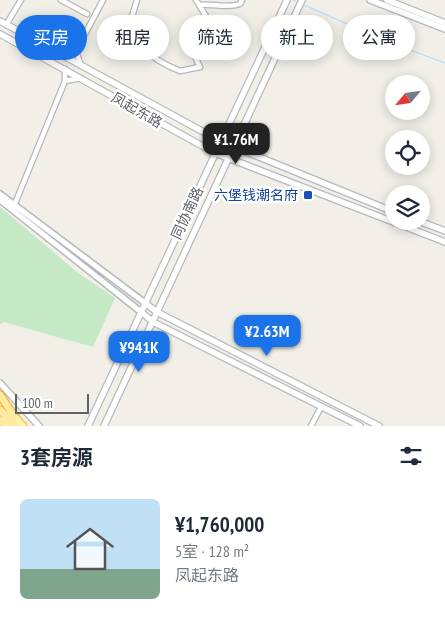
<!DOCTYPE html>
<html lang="zh">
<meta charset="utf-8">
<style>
body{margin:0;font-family:"PT Sans Narrow","Noto Sans SC",sans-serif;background:#f6f6f7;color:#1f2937;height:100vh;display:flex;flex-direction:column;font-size:19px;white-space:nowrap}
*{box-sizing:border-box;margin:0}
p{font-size:16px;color:#747a83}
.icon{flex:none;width:28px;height:28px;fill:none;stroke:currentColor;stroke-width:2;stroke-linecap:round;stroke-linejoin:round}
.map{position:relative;height:426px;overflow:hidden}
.sheet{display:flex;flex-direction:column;background:#fff;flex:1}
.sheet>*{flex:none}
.guide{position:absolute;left:15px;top:15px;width:415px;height:45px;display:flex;gap:10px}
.needle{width:32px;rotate:241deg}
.controls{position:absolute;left:385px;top:75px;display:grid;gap:10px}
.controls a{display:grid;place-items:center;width:45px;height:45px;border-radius:50%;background:#fff;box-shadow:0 2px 12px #0003;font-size:25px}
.scale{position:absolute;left:15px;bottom:12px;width:74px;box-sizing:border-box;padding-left:5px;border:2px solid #5f6368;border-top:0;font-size:14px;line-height:18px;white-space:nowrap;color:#5f6368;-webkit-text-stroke:4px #fff;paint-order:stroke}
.price{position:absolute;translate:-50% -42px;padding:0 11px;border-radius:10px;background:#1a73e8;color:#fff;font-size:16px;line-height:32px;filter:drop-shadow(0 1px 2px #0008)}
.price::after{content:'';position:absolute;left:50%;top:30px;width:15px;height:11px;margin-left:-8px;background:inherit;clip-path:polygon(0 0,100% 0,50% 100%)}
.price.selected{background:#222;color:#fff}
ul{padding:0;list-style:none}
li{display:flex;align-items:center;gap:15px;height:125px;padding:0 20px}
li+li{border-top:1px solid #e0e1e3}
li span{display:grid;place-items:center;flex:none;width:140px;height:100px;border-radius:8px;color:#555}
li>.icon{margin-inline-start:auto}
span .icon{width:60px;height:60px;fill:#fffc;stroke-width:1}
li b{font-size:21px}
h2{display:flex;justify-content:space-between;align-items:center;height:60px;padding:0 20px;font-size:21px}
.pill{padding:0 18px;border-radius:22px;background:#fff;box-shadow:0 2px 12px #0003;font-size:18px;line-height:45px}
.pill.selected{background:#1a73e8;color:#fff}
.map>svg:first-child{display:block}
.green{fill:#c5e8c5}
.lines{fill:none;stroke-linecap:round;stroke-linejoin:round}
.stream{stroke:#aadaff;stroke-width:1}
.minor-casing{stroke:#b5b8bc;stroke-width:7}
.tertiary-casing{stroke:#b5b8bc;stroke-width:8}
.secondary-casing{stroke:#b6babf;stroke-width:8}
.primary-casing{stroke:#f2c960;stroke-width:9}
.trunk-casing{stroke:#f9ab00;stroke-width:9}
.minor{stroke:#fff;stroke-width:4.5}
.tertiary{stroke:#fff;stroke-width:5}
.secondary{stroke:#fff;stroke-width:5.5}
.primary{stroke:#fff2af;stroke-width:6}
.trunk{stroke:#feeaa1;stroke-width:7}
.transit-dot{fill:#1a4fb4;stroke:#fff;stroke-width:2}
.labels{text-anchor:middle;stroke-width:5;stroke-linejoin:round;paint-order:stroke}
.street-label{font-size:14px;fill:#5f6368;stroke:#fff}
.transit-label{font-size:14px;fill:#164399;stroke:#fff;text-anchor:end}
</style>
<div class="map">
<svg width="445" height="426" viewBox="0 0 445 426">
<rect width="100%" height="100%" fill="#f1efe8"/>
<!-- green -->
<path class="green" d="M0 207 77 272 115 298 93 347 4 322 0 324Z"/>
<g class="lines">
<!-- stream -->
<path class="stream" d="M293 0 299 3
M302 4 383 40 445 63"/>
<!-- minor casing -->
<g class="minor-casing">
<path id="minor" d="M61 0 87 14
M137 0 130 23C135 48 157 62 180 71L200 67 196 59V50L212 36V26L196 0
M199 5C214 3 226 9 240 4L242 0
M6 25 21 0
M76 51 81 66
M66 58 76 51 103 0
M65 81 81 78
M14 206 65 81V69
M311 426 321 407"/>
</g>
<!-- tertiary casing -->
<g class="tertiary-casing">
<path id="tertiary" d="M0 194 145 303
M0 200 141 312"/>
</g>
<!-- secondary casing -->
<g class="secondary-casing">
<path id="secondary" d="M370 0 445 29
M387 0 445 23
M0 21 220 141 394 212
M0 34 215 153 445 242
M419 221 445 231
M145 303 157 312 379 426
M141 312 153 322 360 426
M0 383 39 426
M88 426 287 0
M104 426 302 0"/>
</g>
<!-- primary casing -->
<g class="primary-casing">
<path id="primary" d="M11 412 23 426"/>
</g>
<!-- trunk casing -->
<g class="trunk-casing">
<path id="trunk" d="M0 395 14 416
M0 410 15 426
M0 420 6 426"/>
</g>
<!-- minor -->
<use href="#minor" class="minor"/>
<!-- tertiary -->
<use href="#tertiary" class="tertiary"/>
<!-- secondary -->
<use href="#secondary" class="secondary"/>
<!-- primary -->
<use href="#primary" class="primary"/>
<!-- trunk -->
<use href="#trunk" class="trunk"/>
</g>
<!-- markers -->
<rect class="transit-dot" x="303" y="190" width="10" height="10" rx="2.5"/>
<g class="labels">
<!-- street labels -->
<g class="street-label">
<text transform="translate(137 110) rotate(30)" y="5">凤起东路</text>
<text transform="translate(187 213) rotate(-65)" y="5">同协南路</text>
</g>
<!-- transit labels -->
<g class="transit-label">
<text x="298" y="200">六堡钱潮名府</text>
</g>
</g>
</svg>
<div class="controls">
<a><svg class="needle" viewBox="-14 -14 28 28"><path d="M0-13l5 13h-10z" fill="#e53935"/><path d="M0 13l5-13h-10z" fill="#747a83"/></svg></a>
<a><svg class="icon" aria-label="locate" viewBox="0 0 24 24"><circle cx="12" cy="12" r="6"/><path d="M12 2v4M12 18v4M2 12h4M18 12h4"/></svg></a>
<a><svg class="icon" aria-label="layers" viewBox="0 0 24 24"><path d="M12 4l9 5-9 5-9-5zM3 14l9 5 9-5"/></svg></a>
</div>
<div class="scale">100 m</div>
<b class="price selected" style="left:236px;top:165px">¥1.76M</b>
<b class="price" style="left:267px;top:357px">¥2.63M</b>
<b class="price" style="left:139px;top:373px">¥941K</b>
<div class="guide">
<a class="pill selected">买房</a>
<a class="pill">租房</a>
<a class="pill">筛选</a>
<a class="pill">新上</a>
<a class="pill">公寓</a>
</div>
</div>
<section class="sheet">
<h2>3套房源<svg class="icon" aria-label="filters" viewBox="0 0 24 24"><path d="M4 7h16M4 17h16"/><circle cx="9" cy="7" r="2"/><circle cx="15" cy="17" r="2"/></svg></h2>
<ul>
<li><span style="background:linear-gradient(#bfe0f5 70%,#7fa58c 0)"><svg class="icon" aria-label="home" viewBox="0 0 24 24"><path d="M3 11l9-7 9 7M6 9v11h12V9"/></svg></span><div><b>¥1,760,000</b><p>5室 · 128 m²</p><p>凤起东路</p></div></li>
</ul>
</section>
